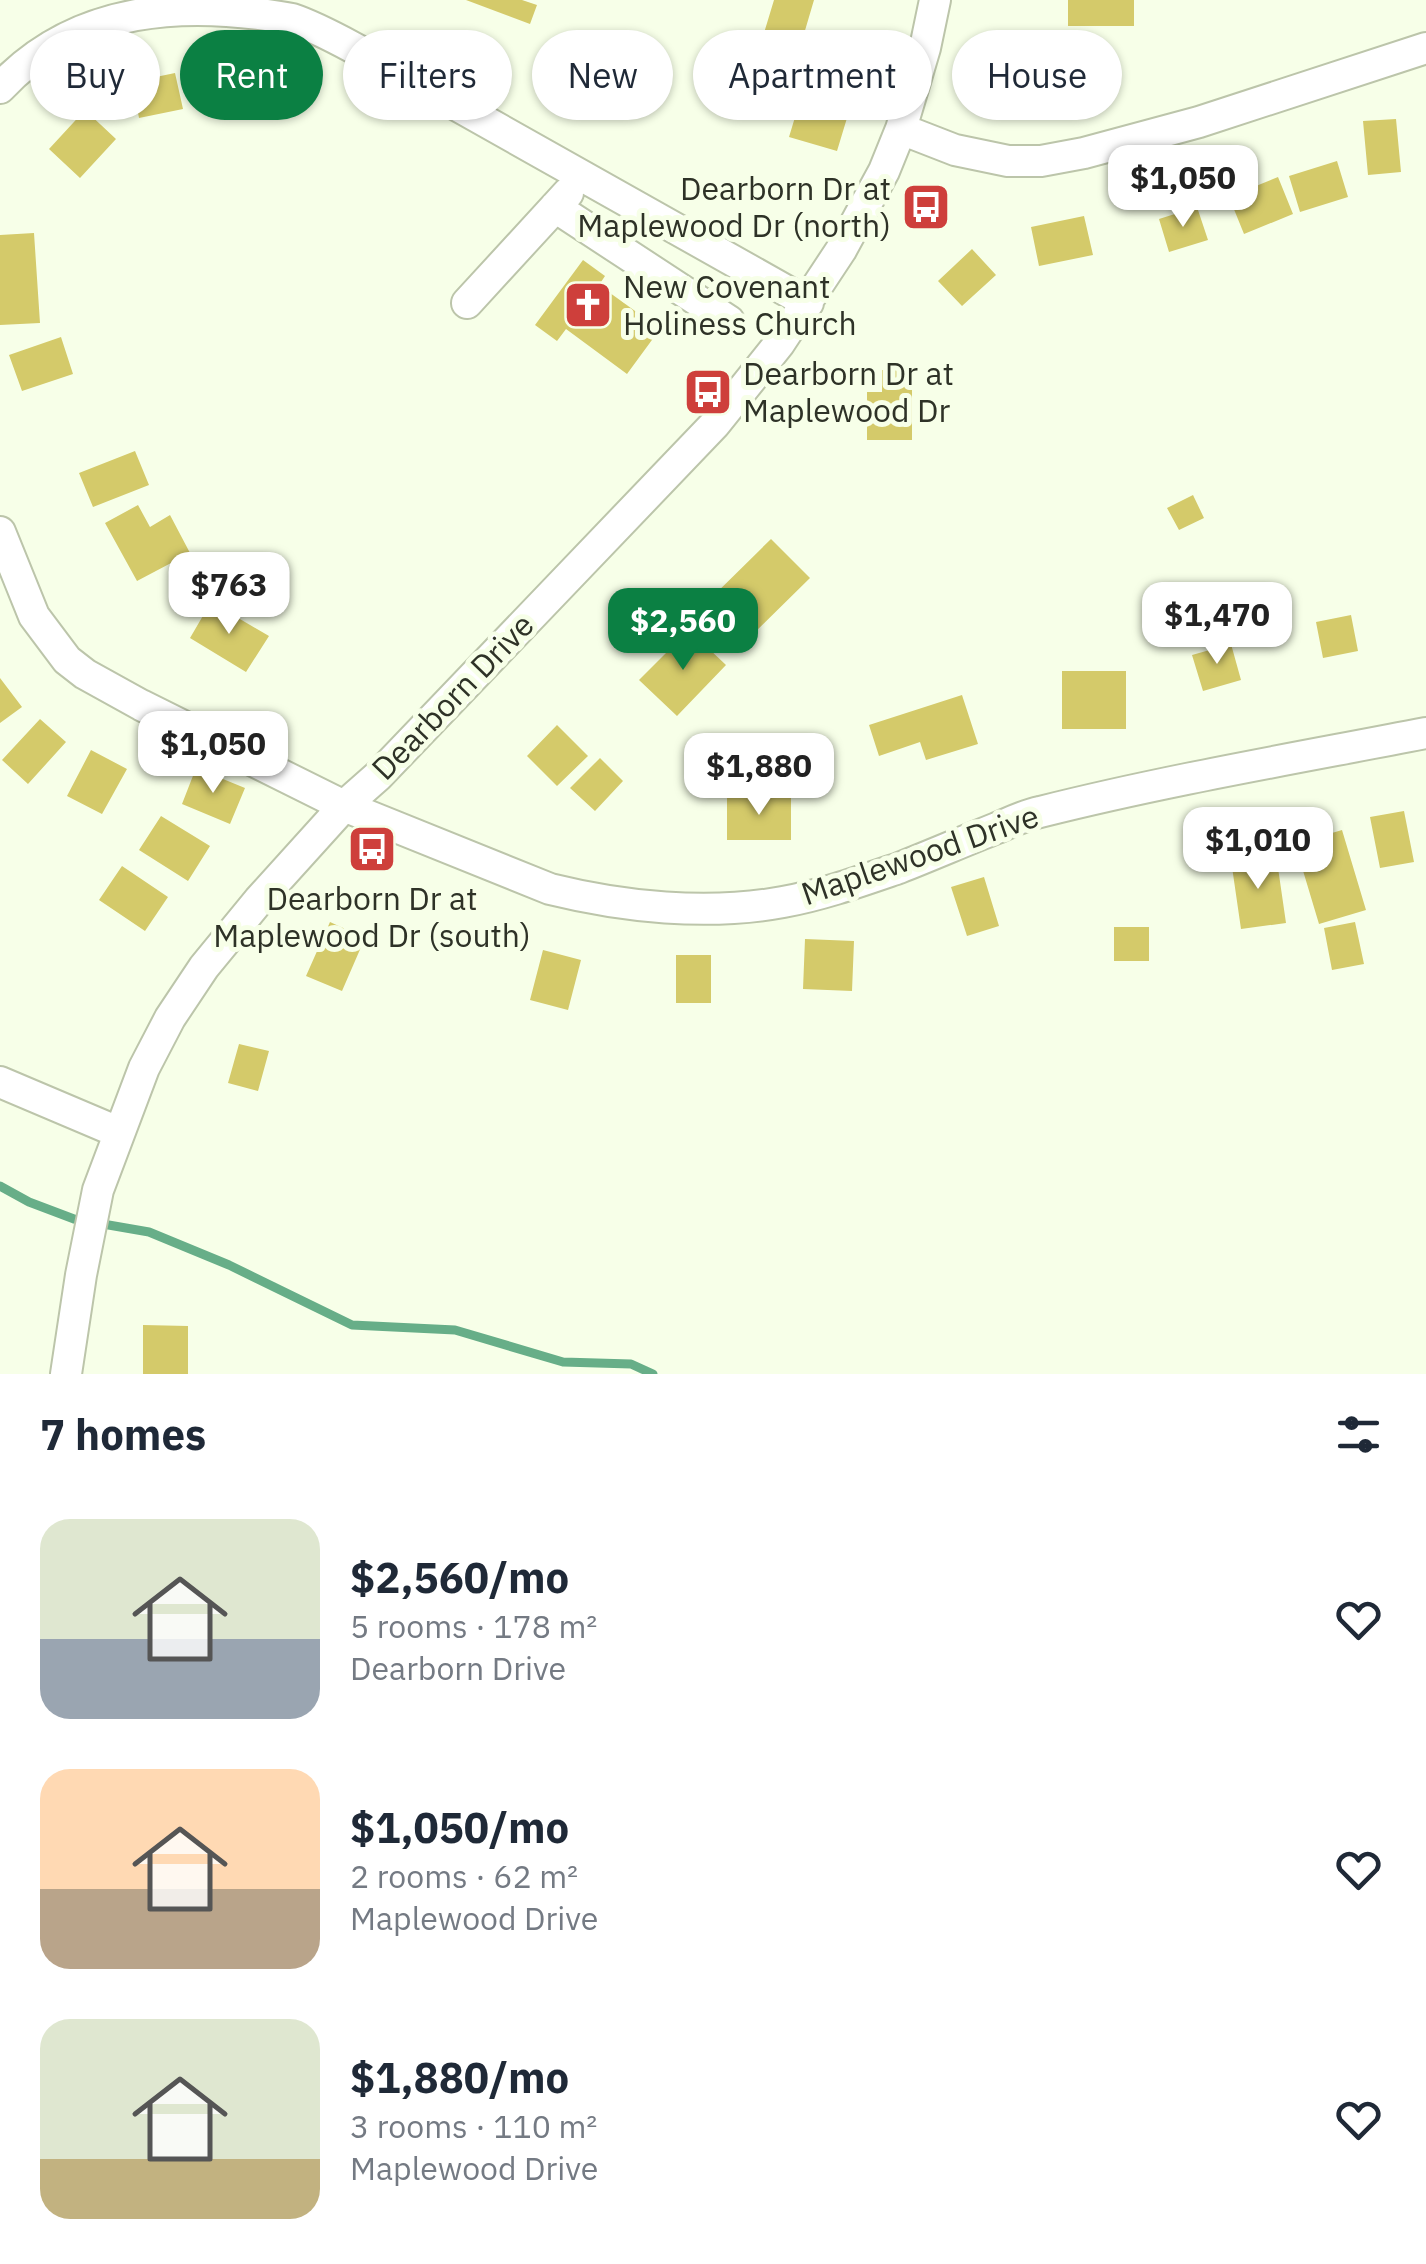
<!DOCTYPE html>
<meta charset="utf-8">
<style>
body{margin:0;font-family:"IBM Plex Sans",sans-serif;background:#f6f6f7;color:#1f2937;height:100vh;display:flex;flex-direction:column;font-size:38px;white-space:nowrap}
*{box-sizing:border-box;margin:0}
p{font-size:32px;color:#747a83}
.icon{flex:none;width:55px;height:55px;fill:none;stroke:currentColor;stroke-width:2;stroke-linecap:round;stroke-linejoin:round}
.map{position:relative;height:1374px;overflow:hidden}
.panel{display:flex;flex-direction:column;background:#fff;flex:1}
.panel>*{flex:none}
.banner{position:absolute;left:30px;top:30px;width:1368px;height:90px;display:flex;gap:20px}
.price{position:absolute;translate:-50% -85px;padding:0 22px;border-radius:20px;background:#fff;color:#222;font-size:32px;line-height:65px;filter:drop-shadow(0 2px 5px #0008)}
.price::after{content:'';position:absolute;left:50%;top:60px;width:30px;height:22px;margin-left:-15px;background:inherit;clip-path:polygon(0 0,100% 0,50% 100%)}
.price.on{background:#0b8043;color:#fff}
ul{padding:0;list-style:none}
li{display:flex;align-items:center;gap:30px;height:250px;padding:0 40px}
li span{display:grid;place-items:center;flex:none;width:280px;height:200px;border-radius:30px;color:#555}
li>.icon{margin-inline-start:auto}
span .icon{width:120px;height:120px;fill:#fffc;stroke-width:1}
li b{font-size:42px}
h2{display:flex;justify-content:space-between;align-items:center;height:120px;padding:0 40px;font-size:42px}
.tag{padding:0 35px;border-radius:45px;background:#fff;box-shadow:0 2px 8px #0004;font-size:35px;line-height:90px}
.tag.on{background:#0b8043;color:#fff}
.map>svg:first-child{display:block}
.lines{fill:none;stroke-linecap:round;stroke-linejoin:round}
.stream{stroke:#67ae88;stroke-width:9}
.building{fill:#d4ca6a}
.minor-casing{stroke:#bcc5aa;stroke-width:34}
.minor{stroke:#fff;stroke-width:30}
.labels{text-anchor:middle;stroke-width:10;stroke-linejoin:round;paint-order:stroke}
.poi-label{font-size:32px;fill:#2e3227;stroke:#f7ffe8;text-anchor:start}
.street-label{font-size:32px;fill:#2e3227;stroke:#f7ffe8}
</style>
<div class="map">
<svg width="1426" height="1374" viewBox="0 0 1426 1374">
<rect width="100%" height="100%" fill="#f7ffe8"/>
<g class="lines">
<!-- stream -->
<path class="stream" d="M0 1186 29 1202 74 1219 149 1232 229 1265 352 1325 455 1330 563 1362 631 1364 653 1374"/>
</g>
<!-- building -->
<path class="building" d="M466 0H522L537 5 530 24Z
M774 0H814L801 44 764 33Z
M1068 0H1134V26H1068Z
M587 60 606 70 593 95 574 85Z
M175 73 183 109 139 118 132 82Z
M221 75 280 77 278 116 220 114Z
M799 104 847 118 837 151 789 137Z
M85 110 116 139 80 178 49 149Z
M1396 119 1401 172 1368 175 1363 121Z
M1337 161 1348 197 1300 212 1289 176Z
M1278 177 1293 214 1244 234 1229 197Z
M1197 207 1208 240 1169 252 1159 219Z
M1084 216 1093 255 1039 266 1031 227Z
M34 233 40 323 0 325V235Z
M972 249 996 275 962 306 938 281Z
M583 260 605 276 599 285 660 329 627 374 566 329 557 341 535 325Z
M61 337 73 374 22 391 9 355Z
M882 370H912V440H867V392H882Z
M135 451 149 485 93 507 79 473Z
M1193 495 1204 518 1179 530 1167 508Z
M138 505 150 527 170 515 190 553 137 581 105 523Z
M771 539 810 578 742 645 703 606Z
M211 602 269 636 246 672 190 638Z
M1351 615 1358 651 1323 658 1316 622Z
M689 630 726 665 677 716 639 680Z
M1231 644 1241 680 1203 691 1192 655Z
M1062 671H1126V729H1062Z
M0 678 22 707 0 723Z
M962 695 978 744 926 760 920 742 879 756 869 725Z
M40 719 66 742 28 784 2 760Z
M557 725 588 756 557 786 527 756Z
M91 750 127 769 102 814 67 796Z
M600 758 623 781 595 811 570 788Z
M196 768 245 788 230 824 182 804Z
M727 797H791V840H727Z
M1404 811 1414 862 1380 868 1370 817Z
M161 816 210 846 188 881 139 850Z
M1342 830 1366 910 1319 924 1295 844Z
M1276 854 1286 923 1241 929 1231 860Z
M122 866 168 897 145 931 99 900Z
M984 877 999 926 967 936 951 887Z
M330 922 365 938 342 991 306 976Z
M1355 922 1364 964 1332 970 1324 928Z
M1114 927H1149V961H1114Z
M805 939 854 941 852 991 803 989Z
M543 950 581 960 568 1010 530 1000Z
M676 955H711V1003H676Z
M239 1044 269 1051 258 1091 228 1083Z
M143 1325 188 1326V1374H143Z"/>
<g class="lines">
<!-- minor casing -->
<g class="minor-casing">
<path id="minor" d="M0 88C77 5 186 0 292 19 319 28 344 43 369 56L808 303
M901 129 955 150 1008 161H1041L1084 153 1199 122 1426 48
M555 207 729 321
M467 303 568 193
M0 532 34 616 67 660 85 674 141 705 344 806 550 889C623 907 707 916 783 902 822 895 861 881 899 868 932 855 964 841 997 828 1011 822 1025 815 1040 812 1167 780 1297 758 1426 733
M0 1082 118 1132
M66 1374 81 1275 98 1190 144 1068 170 1018 204 967 259 900 344 806 378 776 715 424 779 344 841 250 884 171 901 129 925 48 935 0"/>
</g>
<!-- minor -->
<use href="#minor" class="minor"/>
</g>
<!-- icons -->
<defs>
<g id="bus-square" transform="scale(2.5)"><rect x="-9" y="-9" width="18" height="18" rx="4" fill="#ce3f3b" stroke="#f7ffe8"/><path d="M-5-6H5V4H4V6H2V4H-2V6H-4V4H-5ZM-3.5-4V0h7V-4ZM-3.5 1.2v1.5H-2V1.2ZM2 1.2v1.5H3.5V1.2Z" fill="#fff"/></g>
<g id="church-square" transform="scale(2.5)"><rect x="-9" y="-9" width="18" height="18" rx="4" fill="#ce3f3b" stroke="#f7ffe8"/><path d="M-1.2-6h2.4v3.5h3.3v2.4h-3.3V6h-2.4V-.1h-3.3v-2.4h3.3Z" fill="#fff"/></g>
</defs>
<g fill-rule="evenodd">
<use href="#bus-square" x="926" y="207"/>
<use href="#church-square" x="588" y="305"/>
<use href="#bus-square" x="708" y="392"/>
<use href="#bus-square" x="372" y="849"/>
</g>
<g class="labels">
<!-- poi labels -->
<g class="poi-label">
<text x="891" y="200" text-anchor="end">Dearborn Dr at<tspan x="891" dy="37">Maplewood Dr (north)</tspan></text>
<text x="623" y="298">New Covenant<tspan x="623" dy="37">Holiness Church</tspan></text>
<text x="743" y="385">Dearborn Dr at<tspan x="743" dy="37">Maplewood Dr</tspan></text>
<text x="372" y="910" text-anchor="middle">Dearborn Dr at<tspan x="372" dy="37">Maplewood Dr (south)</tspan></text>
</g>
<!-- street labels -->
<g class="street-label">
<text transform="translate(453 697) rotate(-46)" y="11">Dearborn Drive</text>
<text transform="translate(920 855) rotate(-19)" y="11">Maplewood Drive</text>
</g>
</g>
</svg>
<b class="price" style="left:1183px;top:230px">$1,050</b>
<b class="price" style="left:229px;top:637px">$763</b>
<b class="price" style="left:1217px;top:667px">$1,470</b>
<b class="price on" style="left:683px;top:673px">$2,560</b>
<b class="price" style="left:213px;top:796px">$1,050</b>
<b class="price" style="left:759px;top:818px">$1,880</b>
<b class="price" style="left:1258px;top:892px">$1,010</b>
<div class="banner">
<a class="tag">Buy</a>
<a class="tag on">Rent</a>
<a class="tag">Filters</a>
<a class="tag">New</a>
<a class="tag">Apartment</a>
<a class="tag">House</a>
</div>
</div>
<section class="panel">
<h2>7 homes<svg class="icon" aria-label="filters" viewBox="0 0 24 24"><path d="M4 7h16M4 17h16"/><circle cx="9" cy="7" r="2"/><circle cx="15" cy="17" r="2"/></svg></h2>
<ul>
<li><span style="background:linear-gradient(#dfe7d0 60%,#9aa5b1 0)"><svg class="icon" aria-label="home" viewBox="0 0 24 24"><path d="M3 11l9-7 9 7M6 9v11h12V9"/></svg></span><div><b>$2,560/mo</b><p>5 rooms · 178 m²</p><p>Dearborn Drive</p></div><svg class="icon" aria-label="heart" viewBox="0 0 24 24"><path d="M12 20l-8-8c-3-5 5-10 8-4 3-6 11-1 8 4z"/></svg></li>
<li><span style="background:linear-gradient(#ffd9b3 60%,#b9a48a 0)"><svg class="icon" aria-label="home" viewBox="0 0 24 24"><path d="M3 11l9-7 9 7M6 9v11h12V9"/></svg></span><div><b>$1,050/mo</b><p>2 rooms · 62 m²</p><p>Maplewood Drive</p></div><svg class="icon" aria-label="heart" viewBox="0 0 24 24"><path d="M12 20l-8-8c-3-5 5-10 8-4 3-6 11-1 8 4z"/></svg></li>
<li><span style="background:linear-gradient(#dfe7d0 70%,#c2b280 0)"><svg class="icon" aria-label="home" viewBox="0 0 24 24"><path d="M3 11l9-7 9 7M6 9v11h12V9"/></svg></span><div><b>$1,880/mo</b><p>3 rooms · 110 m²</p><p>Maplewood Drive</p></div><svg class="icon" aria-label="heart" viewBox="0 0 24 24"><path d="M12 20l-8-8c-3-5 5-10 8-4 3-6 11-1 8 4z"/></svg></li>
</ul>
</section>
